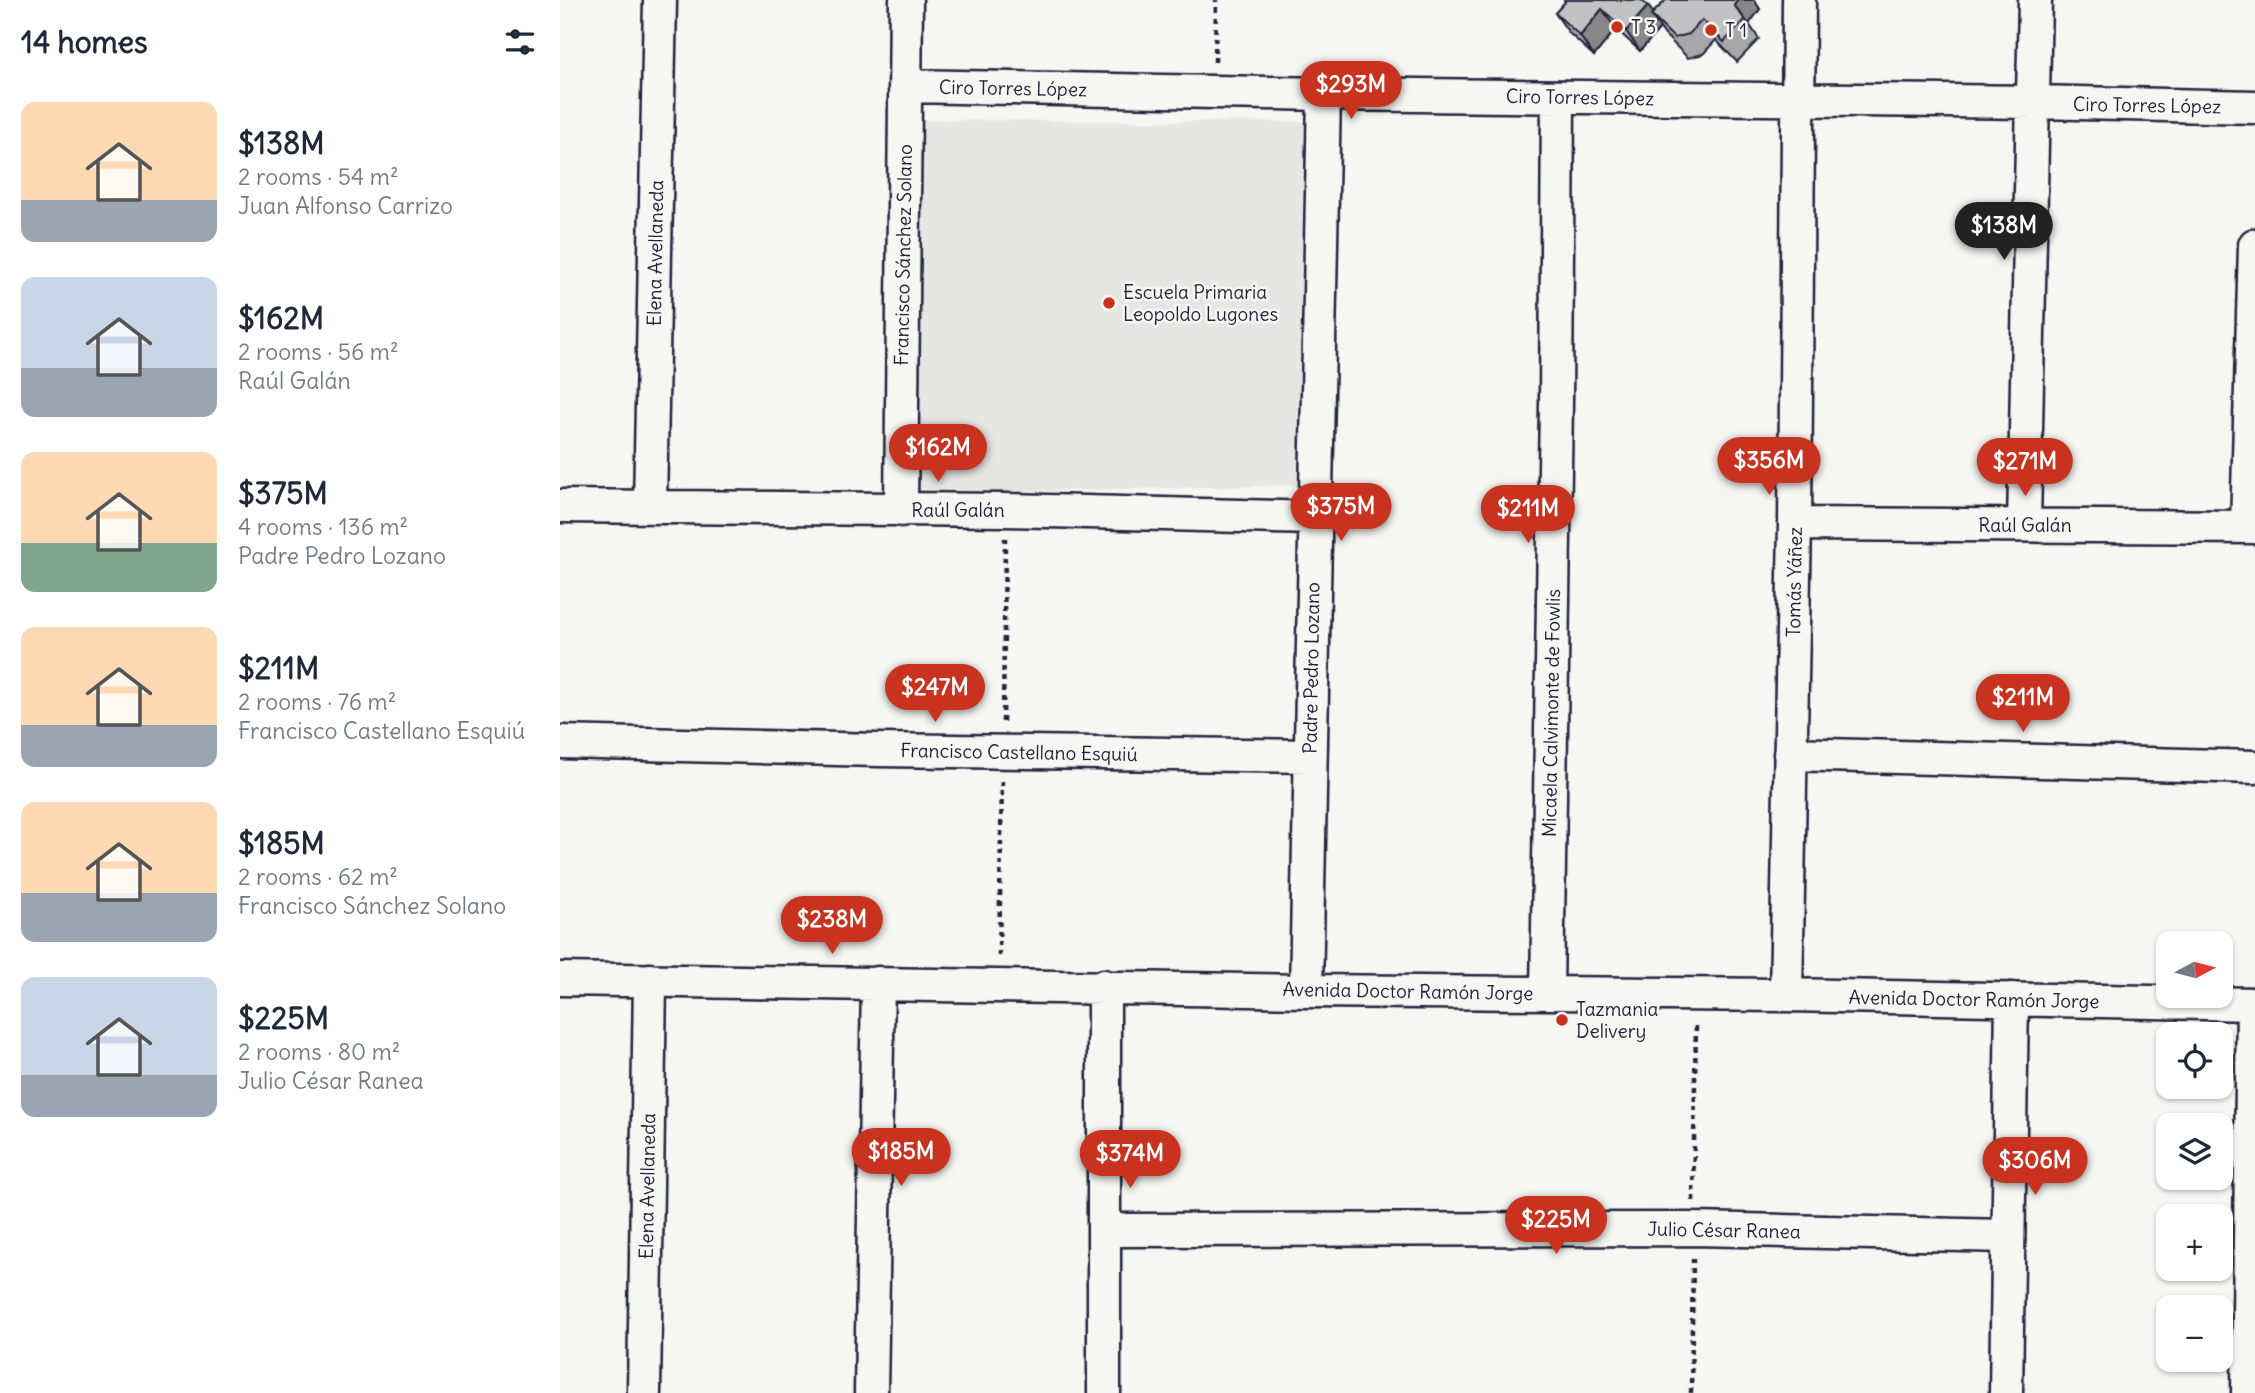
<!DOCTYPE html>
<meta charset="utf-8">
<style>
body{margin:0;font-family:Delius,sans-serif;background:#f6f6f7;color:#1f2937;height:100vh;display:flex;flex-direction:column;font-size:26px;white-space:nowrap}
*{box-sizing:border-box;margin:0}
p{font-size:23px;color:#747a83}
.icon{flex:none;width:38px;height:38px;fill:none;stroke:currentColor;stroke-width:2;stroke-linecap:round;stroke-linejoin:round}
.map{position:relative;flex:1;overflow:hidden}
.side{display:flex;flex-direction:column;background:#fff;width:560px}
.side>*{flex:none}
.needle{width:46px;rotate:83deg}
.tools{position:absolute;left:1596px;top:931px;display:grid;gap:14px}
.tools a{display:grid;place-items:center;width:77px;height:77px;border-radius:14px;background:#fff;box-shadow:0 2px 5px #0004;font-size:35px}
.price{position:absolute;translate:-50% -60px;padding:0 16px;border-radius:24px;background:#c8321e;color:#fff;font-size:23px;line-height:46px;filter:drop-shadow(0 2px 4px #0008)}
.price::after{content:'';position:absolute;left:50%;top:42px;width:21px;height:16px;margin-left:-10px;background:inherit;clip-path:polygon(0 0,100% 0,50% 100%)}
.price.on{background:#222;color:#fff}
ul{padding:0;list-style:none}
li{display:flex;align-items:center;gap:21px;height:175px;padding:0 21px}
li span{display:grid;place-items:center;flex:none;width:196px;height:140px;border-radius:14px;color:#555}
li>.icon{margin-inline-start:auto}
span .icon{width:84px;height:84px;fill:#fffc;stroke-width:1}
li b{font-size:30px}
h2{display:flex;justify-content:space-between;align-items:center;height:84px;padding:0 21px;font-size:30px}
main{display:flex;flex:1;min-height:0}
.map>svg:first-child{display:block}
.built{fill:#e6e6e4}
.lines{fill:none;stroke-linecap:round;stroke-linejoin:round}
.minor-casing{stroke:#22223b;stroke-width:37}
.path{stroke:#22223b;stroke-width:4.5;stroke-dasharray:5 5;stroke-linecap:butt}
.minor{stroke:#f6f6f2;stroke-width:32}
.wall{fill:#a7a7a9;stroke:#22223b;stroke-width:2}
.shaded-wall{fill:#888889;stroke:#22223b;stroke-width:2}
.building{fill:#c2c2c4;stroke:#22223b;stroke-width:2}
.poi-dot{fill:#c8321e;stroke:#f6f6f2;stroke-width:2.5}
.labels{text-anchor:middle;stroke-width:5;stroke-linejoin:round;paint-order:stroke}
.poi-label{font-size:19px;fill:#22223b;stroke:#f6f6f2;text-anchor:start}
.street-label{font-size:19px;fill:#22223b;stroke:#f6f6f2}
</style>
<main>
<section class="side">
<h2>14 homes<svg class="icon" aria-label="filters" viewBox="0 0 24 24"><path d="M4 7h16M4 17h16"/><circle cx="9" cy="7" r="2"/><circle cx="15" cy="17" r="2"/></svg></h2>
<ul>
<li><span style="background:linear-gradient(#ffd9b3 70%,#9aa5b1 0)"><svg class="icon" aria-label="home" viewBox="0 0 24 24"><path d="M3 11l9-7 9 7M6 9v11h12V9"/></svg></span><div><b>$138M</b><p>2 rooms · 54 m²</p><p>Juan Alfonso Carrizo</p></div></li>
<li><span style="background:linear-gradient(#c9d6e8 65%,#9aa5b1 0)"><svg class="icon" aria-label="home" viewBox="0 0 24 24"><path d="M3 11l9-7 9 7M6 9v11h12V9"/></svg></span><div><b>$162M</b><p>2 rooms · 56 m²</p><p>Raúl Galán</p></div></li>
<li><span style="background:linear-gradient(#ffd9b3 65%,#7fa58c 0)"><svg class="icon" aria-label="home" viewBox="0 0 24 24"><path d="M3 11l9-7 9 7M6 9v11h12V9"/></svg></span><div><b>$375M</b><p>4 rooms · 136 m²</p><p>Padre Pedro Lozano</p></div></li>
<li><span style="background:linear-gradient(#ffd9b3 70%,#9aa5b1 0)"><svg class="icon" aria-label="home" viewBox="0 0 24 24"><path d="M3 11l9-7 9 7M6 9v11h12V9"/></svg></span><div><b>$211M</b><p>2 rooms · 76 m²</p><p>Francisco Castellano Esquiú</p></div></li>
<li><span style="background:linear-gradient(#ffd9b3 65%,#9aa5b1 0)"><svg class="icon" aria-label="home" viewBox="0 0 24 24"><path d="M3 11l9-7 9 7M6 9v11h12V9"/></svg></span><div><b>$185M</b><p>2 rooms · 62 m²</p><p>Francisco Sánchez Solano</p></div></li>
<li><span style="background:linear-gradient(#c9d6e8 70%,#9aa5b1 0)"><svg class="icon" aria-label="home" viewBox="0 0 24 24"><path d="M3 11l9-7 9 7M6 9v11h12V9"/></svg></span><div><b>$225M</b><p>2 rooms · 80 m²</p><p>Julio César Ranea</p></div></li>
</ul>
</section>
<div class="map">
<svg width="1695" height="1393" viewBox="0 0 1695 1393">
<rect width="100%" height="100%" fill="#f6f6f2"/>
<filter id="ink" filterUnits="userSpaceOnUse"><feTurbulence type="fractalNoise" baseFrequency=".0143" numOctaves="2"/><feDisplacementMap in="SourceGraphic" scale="14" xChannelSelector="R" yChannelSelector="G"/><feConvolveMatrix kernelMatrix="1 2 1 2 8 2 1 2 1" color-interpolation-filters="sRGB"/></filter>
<g filter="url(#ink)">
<!-- built -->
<path class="built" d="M361 120 745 122 737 485 353 494Z"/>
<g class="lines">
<!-- minor casing -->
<g class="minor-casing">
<path id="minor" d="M345 86 764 94 1474 102 1695 107
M90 505 100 0
M0 506 446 510 755 518
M341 510 346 0
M1235 524 1695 527
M1464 525 1475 0
M1687 527 1695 245
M0 742 318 750 749 756
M1230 754 1695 767
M0 979 746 991 1226 995 1695 1004
M746 991 764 94
M987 993 996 403 998 97
M1226 995 1235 524 1239 0
M544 1230 1133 1229 1448 1236
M84 1393 90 980
M311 1393 318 983
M544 1393V986
M1446 1393 1452 999
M1688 1393 1693 1004"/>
</g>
<!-- path -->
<path class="path" d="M655 62 656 0
M443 722 445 538
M439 956 442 779
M1133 1201 1136 1024
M1131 1393 1133 1259"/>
<!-- minor -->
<use href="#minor" class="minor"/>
</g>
<!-- wall -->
<path class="wall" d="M1106 0H1194L1200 9 1189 24 1199 39 1177 62 1156 40 1143 54 1128 58 1105 35 1100 28 1080 51 1056 29 1034 56 1009 33 995 13 1005 2 1088 6 1093 13Z"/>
<!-- shaded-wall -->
<path class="shaded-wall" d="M1178 0H1194L1200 9 1189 24 1174 5Z
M1088 6 1102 25 1091 15 1100 28 1080 51 1066 31Z
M1042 9 1056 29 1034 56 1020 36Z"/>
<!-- building -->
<path class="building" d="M1004 0H1081L1088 6 1066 31 1042 9 1020 36 995 13 1005 2Z
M1106 0H1178L1174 5 1185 20 1164 42 1142 20 1129 34 1114 38 1091 15Z"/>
</g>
<!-- markers -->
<g class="poi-dot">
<circle cx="1057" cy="27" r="7"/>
<circle cx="1151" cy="30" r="7"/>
<circle cx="549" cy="303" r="7"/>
<circle cx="1002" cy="1020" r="7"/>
</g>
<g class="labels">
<!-- poi labels -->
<g class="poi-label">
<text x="1071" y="34">T 3</text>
<text x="1165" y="37">T 1</text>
<text x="563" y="299">Escuela Primaria<tspan x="563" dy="22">Leopoldo Lugones</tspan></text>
<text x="1016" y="1016">Tazmania<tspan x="1016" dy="22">Delivery</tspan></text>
</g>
<!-- street labels -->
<g class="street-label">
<text transform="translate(453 88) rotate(1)" y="7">Ciro Torres López</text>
<text transform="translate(1020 97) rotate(1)" y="7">Ciro Torres López</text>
<text transform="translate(1587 105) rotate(1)" y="7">Ciro Torres López</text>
<text transform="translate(95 253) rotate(-89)" y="7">Elena Avellaneda</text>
<text transform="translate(343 255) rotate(-89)" y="7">Francisco Sánchez Solano</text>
<text x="398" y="517">Raúl Galán</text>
<text x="1465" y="532">Raúl Galán</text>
<text transform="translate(1234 582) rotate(-89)" y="7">Tomás Yáñez</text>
<text transform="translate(751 668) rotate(-89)" y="7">Padre Pedro Lozano</text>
<text transform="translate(991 713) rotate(-89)" y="7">Micaela Calvimonte de Fowlis</text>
<text transform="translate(459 752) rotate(1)" y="7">Francisco Castellano Esquiú</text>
<text transform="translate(848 991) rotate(1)" y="7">Avenida Doctor Ramón Jorge</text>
<text transform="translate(1414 999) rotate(1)" y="7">Avenida Doctor Ramón Jorge</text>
<text transform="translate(87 1186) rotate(-89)" y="7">Elena Avellaneda</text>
<text transform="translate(1164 1230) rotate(1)" y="7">Julio César Ranea</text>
</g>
</g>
</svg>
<div class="tools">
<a><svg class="needle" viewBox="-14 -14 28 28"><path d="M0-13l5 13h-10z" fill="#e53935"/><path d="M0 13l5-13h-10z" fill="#747a83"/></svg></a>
<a><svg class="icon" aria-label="locate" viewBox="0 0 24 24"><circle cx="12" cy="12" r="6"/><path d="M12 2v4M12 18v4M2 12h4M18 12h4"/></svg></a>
<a><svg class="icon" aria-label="layers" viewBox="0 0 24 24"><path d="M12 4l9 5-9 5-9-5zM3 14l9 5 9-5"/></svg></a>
<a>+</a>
<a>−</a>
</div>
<b class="price" style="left:791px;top:121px">$293M</b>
<b class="price on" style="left:1444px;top:262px">$138M</b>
<b class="price" style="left:378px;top:484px">$162M</b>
<b class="price" style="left:1209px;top:497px">$356M</b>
<b class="price" style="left:1465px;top:498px">$271M</b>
<b class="price" style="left:781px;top:543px">$375M</b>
<b class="price" style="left:968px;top:545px">$211M</b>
<b class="price" style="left:375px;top:724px">$247M</b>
<b class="price" style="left:1463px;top:734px">$211M</b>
<b class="price" style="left:272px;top:956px">$238M</b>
<b class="price" style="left:341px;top:1188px">$185M</b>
<b class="price" style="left:570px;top:1190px">$374M</b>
<b class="price" style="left:1475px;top:1197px">$306M</b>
<b class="price" style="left:996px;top:1256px">$225M</b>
</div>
</main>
